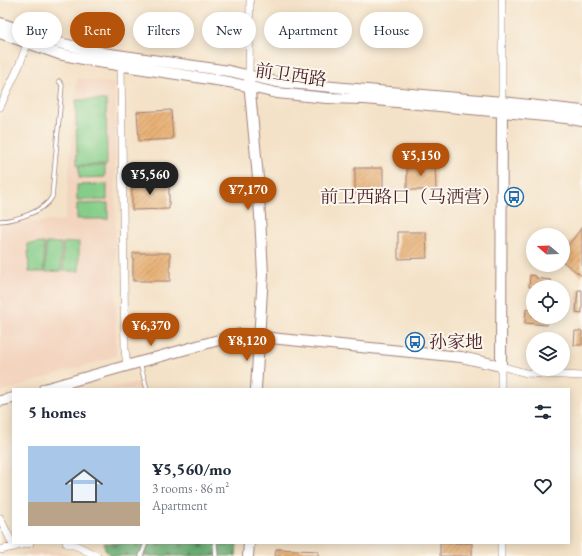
<!DOCTYPE html>
<meta charset="utf-8">
<style>
body{margin:0;font-family:"EB Garamond","Noto Serif SC",serif;background:#f6f6f7;color:#1f2937;height:100vh;display:flex;flex-direction:column;font-size:15px;white-space:nowrap}
*{box-sizing:border-box;margin:0}
p{font-size:13px;color:#747a83}
.icon{flex:none;width:22px;height:22px;fill:none;stroke:currentColor;stroke-width:2;stroke-linecap:round;stroke-linejoin:round}
.map{position:relative;flex:1;overflow:hidden}
.sheet{position:absolute;left:12px;top:388px;width:558px;height:156px;display:flex;flex-direction:column;background:#fff;border-radius:0px;box-shadow:0 2px 10px #0003}
.sheet>*{flex:none}
.banner{position:absolute;left:12px;top:12px;width:558px;height:36px;display:flex;gap:8px}
.needle{width:26px;rotate:289deg}
.controls{position:absolute;left:526px;top:228px;display:grid;gap:8px}
.controls a{display:grid;place-items:center;width:44px;height:44px;border-radius:50%;background:#fff;box-shadow:0 2px 10px #0003;font-size:20px}
.price{position:absolute;translate:-50% -34px;padding:0 9px;border-radius:14px;background:#b45309;color:#fff;font-size:13px;line-height:26px;filter:drop-shadow(0 1px 2px #0008)}
.price::after{content:'';position:absolute;left:50%;top:24px;width:12px;height:9px;margin-left:-6px;background:inherit;clip-path:polygon(0 0,100% 0,50% 100%)}
.price.active{background:#222;color:#fff}
ul{padding:0;list-style:none}
li{display:flex;align-items:center;gap:12px;height:100px;padding:0 16px}
li span{display:grid;place-items:center;flex:none;width:112px;height:80px;border-radius:0px;color:#555}
li>.icon{margin-inline-start:auto}
span .icon{width:48px;height:48px;fill:#fffc;stroke-width:1}
li b{font-size:17px}
h2{display:flex;justify-content:space-between;align-items:center;height:48px;padding:0 16px;font-size:17px}
.pill{padding:0 14px;border-radius:18px;background:#fff;box-shadow:0 2px 10px #0003;font-size:14px;line-height:36px}
.pill.active{background:#b45309;color:#fff}
.map>svg:first-child{display:block}
.built{fill:#f3d4bf}
.forest{fill:url(#forest-firs);stroke:#5b6850}
.park{fill:#85cd89;stroke:#68765a}
.building{fill:url(#building-hatch)}
.lines{fill:none;stroke-linecap:round;stroke-linejoin:round}
.lane-casing{stroke:#9f807a;stroke-width:5}
.street-casing{stroke:#9f807a;stroke-width:8}
.secondary-casing{stroke:#9f807a;stroke-width:12}
.lane{stroke:#fff;stroke-width:3.5}
.street{stroke:#fff;stroke-width:7}
.secondary{stroke:#fff;stroke-width:10}
.labels{text-anchor:middle;stroke-width:4;stroke-linejoin:round;paint-order:stroke}
.street-label{font-size:18px;fill:#4a1f2b;stroke:#fbf7ec}
.poi-label{font-size:18px;fill:#4a1f2b;stroke:#fbf7ec;text-anchor:end}
</style>
<div class="map">
<svg width="582" height="556" viewBox="0 0 582 556">
<defs>
<pattern id="forest-firs" width="22" height="20" patternUnits="userSpaceOnUse"><rect width="22" height="20" fill="#6cb075"/><path d="M5 1l3.5 6h-7zM16 11l3.5 6h-7z" fill="#5b8f60"/></pattern>
<pattern id="building-hatch" width="6" height="6" patternUnits="userSpaceOnUse"><rect width="6" height="6" fill="#e8b176"/><path d="M-1 1l2-2M0 6l6-6M5 7l2-2" fill="none" stroke="#be8f61"/></pattern>
</defs>
<rect width="100%" height="100%" fill="#fbf7ec"/>
<filter id="ink" filterUnits="userSpaceOnUse"><feTurbulence type="fractalNoise" baseFrequency=".025" numOctaves="2"/><feDisplacementMap in="SourceGraphic" scale="8" xChannelSelector="R" yChannelSelector="G"/><feConvolveMatrix kernelMatrix="1 2 1 2 8 2 1 2 1" color-interpolation-filters="sRGB"/></filter>
<filter id="wash" filterUnits="userSpaceOnUse"><feTurbulence type="fractalNoise" baseFrequency=".012" numOctaves="4" result="noise"/><feDisplacementMap in="SourceGraphic" scale="16" xChannelSelector="R" yChannelSelector="G"/><feGaussianBlur stdDeviation="0.9" result="paint"/><feColorMatrix in="noise" values="0 0 0 0 0 0 0 0 0 0 0 0 0 0 0 0 0 1.4 0 .05"/><feComposite in="paint" operator="in"/></filter>
<g filter="url(#wash)">
<rect width="100%" height="100%" fill="#f4e2c8"/>
<!-- built -->
<path class="built" d="M77 78 115 83 116 356 0 392V225L65 220Z
M141 381 142 389H106Z
M33 550 59 551 73 556H16Z"/>
<!-- forest -->
<path class="forest" d="M104 543H237L236 556H111L105 550Z"/>
<!-- park -->
<path class="park" d="M76 100H106L107 165H77Z
M79 166H105V177L79 178Z
M107 184V200H77V185Z
M108 203V219H77V204Z
M79 242V271H63V243Z
M44 243V272H29L28 244Z
M46 243H61V271L45 272Z"/>
<g id="blocks">
<!-- building -->
<path class="building" d="M171 110 173 139 139 141 137 112Z
M407 164H435L436 190H407Z
M355 168H383V193L355 194Z
M169 181V209L132 210V182Z
M582 227V276L563 262V253Z
M398 232H426L427 258 398 259Z
M133 253H170V281H133Z
M530 275 536 276V278L551 280 550 287H529Z
M578 290H582V313L576 312Z
M526 309 533 310V317H548L547 325 525 323Z
M575 331H582V345H574Z
M440 543H472V556H440Z
M276 549 318 551V556H275Z"/>
</g>
</g>
<g filter="url(#ink)">
<use href="#blocks" fill-opacity="0" stroke="#9f807a" stroke-width="1"/>
<g class="lines">
<!-- lane casing -->
<g class="lane-casing">
<path id="lane" d="M0 221C16 220 44 212 52 197L62 85 59 81
M140 363 147 389
M215 543 216 556
M141 556 146 543"/>
</g>
<!-- street casing -->
<g class="street-casing">
<path id="street" d="M121 66 125 350 127 366
M249 75 250 0
M502 102V0
M0 107 19 66 27 44
M501 389V366L526 373 582 376
M0 518 14 547
M66 543 77 546 97 556
M501 543V556
M0 550 30 543"/>
</g>
<!-- secondary casing -->
<g class="secondary-casing">
<path id="secondary" d="M0 23 59 43 103 53 229 71 277 82 502 102 582 111
M0 33 59 54 98 62 229 82 277 93 327 98 365 99 566 118 582 121
M249 81 258 178 263 274 256 389
M44 389 240 334 280 339 461 357 501 366 502 102
M0 401 13 398
M248 556 249 543"/>
</g>
<!-- lane -->
<use href="#lane" class="lane"/>
<!-- street -->
<use href="#street" class="street"/>
<!-- secondary -->
<use href="#secondary" class="secondary"/>
</g>
</g>
<!-- icons -->
<defs>
<g id="bus-ring" transform="scale(1)"><circle r="9.5" fill="#fbf7ec" stroke="#1f6fb2" stroke-width="1.5"/><path d="M-5-6H5V4H4V6H2V4H-2V6H-4V4H-5ZM-3.5-4V0h7V-4ZM-3.5 1.2v1.5H-2V1.2ZM2 1.2v1.5H3.5V1.2Z" fill="#1f6fb2"/></g>
</defs>
<g fill-rule="evenodd">
<use href="#bus-ring" x="514" y="197"/>
<use href="#bus-ring" x="415" y="342"/>
</g>
<g class="labels">
<!-- street labels -->
<g class="street-label">
<text transform="translate(291 75) rotate(8)" y="6">前卫西路</text>
</g>
<!-- poi labels -->
<g class="poi-label">
<text x="500" y="203">前卫西路口（马洒营）</text>
<text x="429" y="348" text-anchor="start">孙家地</text>
</g>
</g>
</svg>
<div class="controls">
<a><svg class="needle" viewBox="-14 -14 28 28"><path d="M0-13l5 13h-10z" fill="#e53935"/><path d="M0 13l5-13h-10z" fill="#747a83"/></svg></a>
<a><svg class="icon" aria-label="locate" viewBox="0 0 24 24"><circle cx="12" cy="12" r="6"/><path d="M12 2v4M12 18v4M2 12h4M18 12h4"/></svg></a>
<a><svg class="icon" aria-label="layers" viewBox="0 0 24 24"><path d="M12 4l9 5-9 5-9-5zM3 14l9 5 9-5"/></svg></a>
</div>
<b class="price" style="left:421px;top:177px">¥5,150</b>
<b class="price active" style="left:150px;top:196px">¥5,560</b>
<b class="price" style="left:248px;top:211px">¥7,170</b>
<b class="price" style="left:151px;top:347px">¥6,370</b>
<b class="price" style="left:247px;top:362px">¥8,120</b>
<div class="banner">
<a class="pill">Buy</a>
<a class="pill active">Rent</a>
<a class="pill">Filters</a>
<a class="pill">New</a>
<a class="pill">Apartment</a>
<a class="pill">House</a>
</div>
<section class="sheet">
<h2>5 homes<svg class="icon" aria-label="filters" viewBox="0 0 24 24"><path d="M4 7h16M4 17h16"/><circle cx="9" cy="7" r="2"/><circle cx="15" cy="17" r="2"/></svg></h2>
<ul>
<li><span style="background:linear-gradient(#a9c7e8 70%,#b9a48a 0)"><svg class="icon" aria-label="home" viewBox="0 0 24 24"><path d="M3 11l9-7 9 7M6 9v11h12V9"/></svg></span><div><b>¥5,560/mo</b><p>3 rooms · 86 m²</p><p>Apartment</p></div><svg class="icon" aria-label="heart" viewBox="0 0 24 24"><path d="M12 20l-8-8c-3-5 5-10 8-4 3-6 11-1 8 4z"/></svg></li>
</ul>
</section>
</div>
